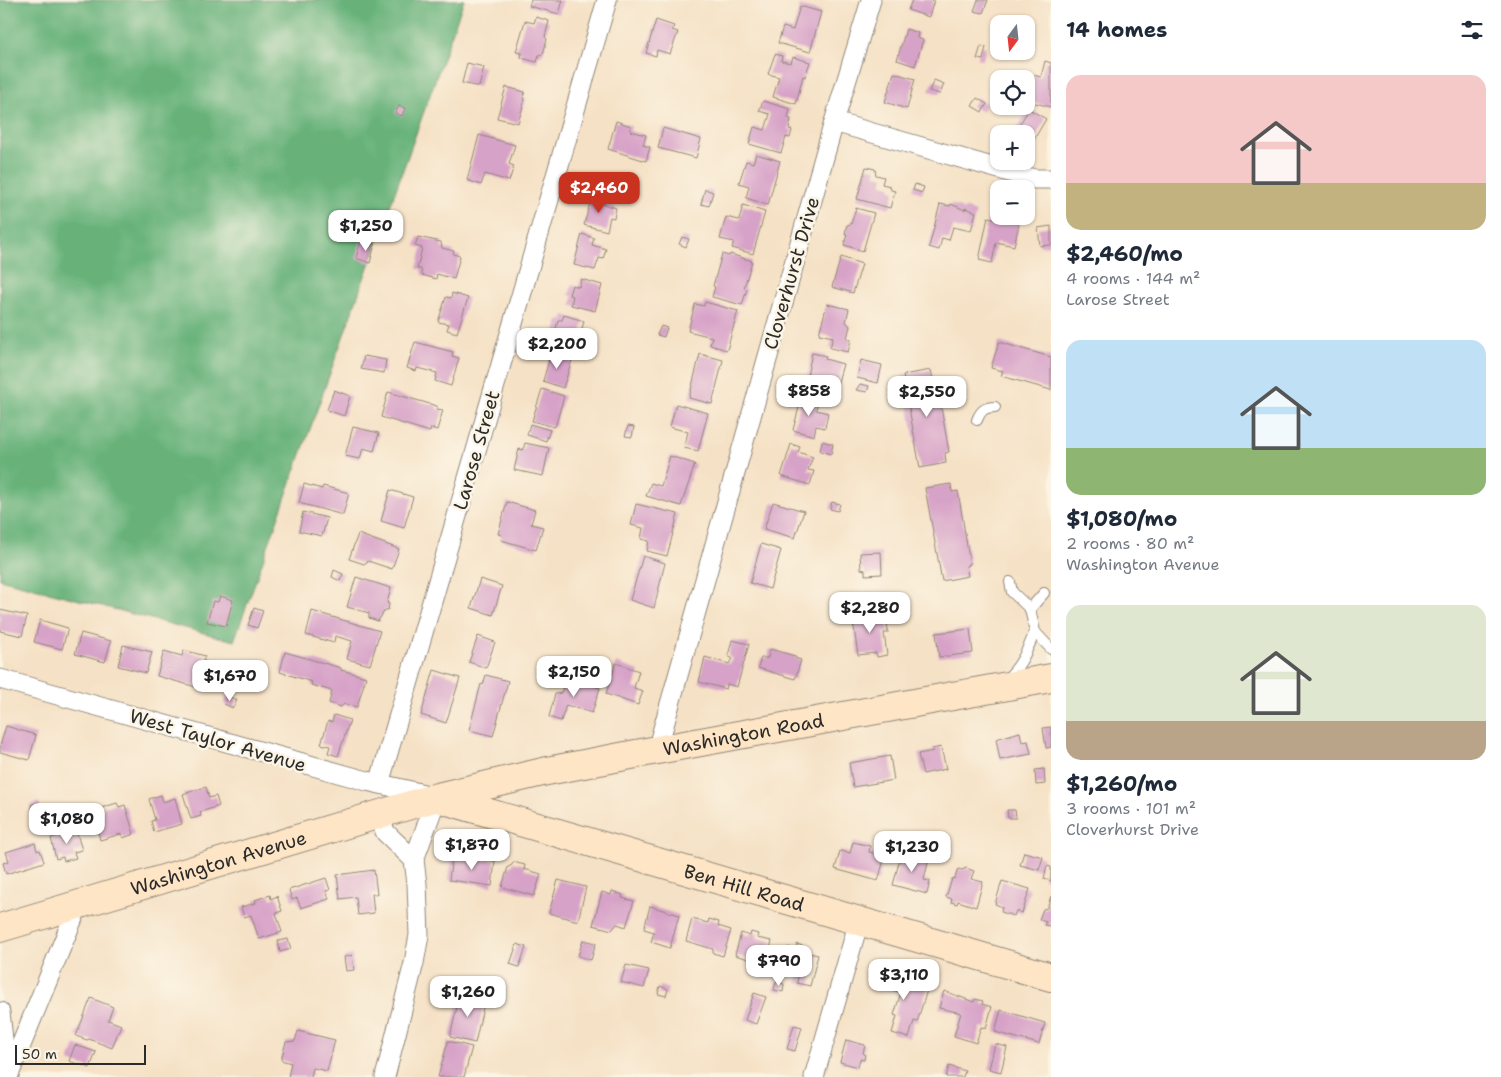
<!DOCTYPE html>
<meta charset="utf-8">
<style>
body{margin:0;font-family:"Shantell Sans",sans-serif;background:#f6f6f7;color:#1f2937;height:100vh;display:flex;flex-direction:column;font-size:19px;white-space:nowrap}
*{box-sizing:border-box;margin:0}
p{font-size:16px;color:#747a83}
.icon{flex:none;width:28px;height:28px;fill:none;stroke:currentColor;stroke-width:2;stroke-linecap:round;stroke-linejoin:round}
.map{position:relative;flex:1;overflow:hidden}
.sheet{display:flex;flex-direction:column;background:#fff;width:450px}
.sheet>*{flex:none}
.needle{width:32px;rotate:195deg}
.fabs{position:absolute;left:990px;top:15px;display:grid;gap:10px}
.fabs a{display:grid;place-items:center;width:45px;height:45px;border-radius:10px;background:#fff;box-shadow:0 1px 4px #0004;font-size:25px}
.scale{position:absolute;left:15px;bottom:12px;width:131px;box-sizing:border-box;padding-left:5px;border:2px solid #2b2b2b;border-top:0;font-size:14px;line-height:18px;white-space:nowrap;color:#2b2b2b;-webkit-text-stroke:4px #fcf5e5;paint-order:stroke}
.price{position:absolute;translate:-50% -42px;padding:0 11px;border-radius:10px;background:#fff;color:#222;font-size:16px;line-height:32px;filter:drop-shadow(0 1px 2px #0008)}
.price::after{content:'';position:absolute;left:50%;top:30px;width:15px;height:11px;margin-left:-8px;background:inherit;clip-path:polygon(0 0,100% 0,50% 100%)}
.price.active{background:#c8321e;color:#fff}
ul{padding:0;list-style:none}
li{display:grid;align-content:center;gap:10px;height:265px;padding:0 15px}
li span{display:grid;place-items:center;height:155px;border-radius:15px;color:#555}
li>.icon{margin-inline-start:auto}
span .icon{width:90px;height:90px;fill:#fffc;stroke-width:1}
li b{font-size:21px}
h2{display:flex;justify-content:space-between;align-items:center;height:60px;padding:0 15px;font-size:21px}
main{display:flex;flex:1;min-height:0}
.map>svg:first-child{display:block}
.forest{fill:#68b27a;stroke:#4a6e52}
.building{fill:#d7a2c8}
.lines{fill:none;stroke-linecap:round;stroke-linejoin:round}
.lane-casing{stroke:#908678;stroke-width:12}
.street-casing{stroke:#908678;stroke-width:21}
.secondary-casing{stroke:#908678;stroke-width:30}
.lane{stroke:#fff;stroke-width:10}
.street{stroke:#fff;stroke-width:19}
.secondary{stroke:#fee5c5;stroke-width:28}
.labels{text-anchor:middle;stroke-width:5;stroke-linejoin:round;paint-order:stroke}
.street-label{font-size:19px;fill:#2b2b2b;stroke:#fcf5e5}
</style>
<main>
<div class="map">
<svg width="1051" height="1077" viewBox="0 0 1051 1077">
<rect width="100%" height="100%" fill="#fcf5e5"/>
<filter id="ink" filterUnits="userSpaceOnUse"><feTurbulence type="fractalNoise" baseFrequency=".02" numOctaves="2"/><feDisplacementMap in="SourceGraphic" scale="10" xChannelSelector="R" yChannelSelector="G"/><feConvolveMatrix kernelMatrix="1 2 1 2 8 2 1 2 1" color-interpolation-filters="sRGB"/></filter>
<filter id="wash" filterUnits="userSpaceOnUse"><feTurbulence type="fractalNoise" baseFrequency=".0096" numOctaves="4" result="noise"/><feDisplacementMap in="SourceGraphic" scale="20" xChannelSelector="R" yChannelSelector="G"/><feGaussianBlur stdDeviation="1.12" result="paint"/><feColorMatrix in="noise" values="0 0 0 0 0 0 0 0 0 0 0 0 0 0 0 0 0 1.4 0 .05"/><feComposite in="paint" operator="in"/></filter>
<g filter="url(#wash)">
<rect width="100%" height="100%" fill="#f5e1c5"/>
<!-- forest -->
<path class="forest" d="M0 0H464L234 641 0 579Z"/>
<g id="blocks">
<!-- building -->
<path class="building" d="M531 0H563L559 14 529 6Z
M912 0H934L929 17 908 10Z
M978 0H988L983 13 974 11Z
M800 6 821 12 810 52 778 43 783 27 793 30Z
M536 17 549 21 545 37 547 39 543 54 539 55 537 62 521 58 522 53 516 52 525 21 534 23Z
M656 20 674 26 672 30 678 32 670 54 657 50 656 56 646 53Z
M996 22H999V34L994 33Z
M906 29 918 33 917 38 923 40 915 66 897 60Z
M981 46 986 47 983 60 977 59Z
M775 54 782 56 781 61 791 63 793 57 810 62 805 77 803 76 796 104 773 97 779 77 768 74Z
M1045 61 1051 63V107L1027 101 1033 75 1041 77Z
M467 63 484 67 479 87 462 83Z
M894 73 915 79 907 109 885 102Z
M934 80 944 84 940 94 929 91Z
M506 87 525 92 523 98 525 99 518 123 497 118Z
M977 98 987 104 982 112 972 106Z
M763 101 790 109 788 118 791 119 789 129 792 130 790 138 786 137 781 153 749 144 754 127 765 130 770 114 759 111Z
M399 106 405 108 402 116 395 113Z
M1029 109 1046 119 1029 148 1026 147V134L1015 132Z
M616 121 631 126 630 131 646 135 643 145 650 147 646 161 608 149Z
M663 128 701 139 696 158 658 148Z
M479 135 515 145 509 164 514 166 509 181 485 174 481 185 467 180Z
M756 154 780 161 768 205 746 198 749 186 739 183 746 161 753 163Z
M866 167 875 169 876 175 884 177 882 184 890 186 891 190 895 191 890 208 857 199Z
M915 184 924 187 922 193 913 190Z
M705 189 713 192 709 206 701 204Z
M592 195 604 198 603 204 616 208 614 218 610 217 607 231 584 225Z
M940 204 950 206 951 204 965 210V208L976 212 971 231 953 227 949 240 942 238 939 250 929 247Z
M743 205 765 212 753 254 732 248 734 242 720 239 726 217 739 220Z
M856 208 874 213 863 251 844 245 847 234H845L847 225 851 224Z
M988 217 1019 224 1014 246 996 242 992 263 979 260Z
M1051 226V245L1040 246 1038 228Z
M582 234 594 238 592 245 606 249 603 259 599 258 595 270 574 265Z
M418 237 441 242 442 248 454 251 453 254 460 256 454 279 437 274 436 279 422 275 421 269H417L422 248 415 246Z
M682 237 689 239 686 247 679 244Z
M361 241 375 244 370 263 356 258Z
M722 254 729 256 730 254 752 261 744 288 747 289 742 305 712 297 715 287 713 286Z
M841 257 862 264 853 293 832 287Z
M581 279 602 285 595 311 571 305 573 296 569 295 572 285 579 287Z
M452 293 468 298 457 333 447 330 449 324 438 322 446 297 451 298Z
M705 302 738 311 727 350 710 345 712 337 688 331 695 304 704 306Z
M827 304 849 309 846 322 850 326 847 338 851 340 848 352 830 348 833 337 819 334Z
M564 315 584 321 576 351 554 345 557 333H555L558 320H562Z
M661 326 667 328 664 337 657 335Z
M415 342 453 352 452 356 459 358 451 386 435 381 437 373 417 368 416 371 407 368Z
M999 342 1051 357V390L1001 376 1003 371 991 368Z
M551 353 572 360 563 388 543 381Z
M812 353 826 356 825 359 843 364 835 393 805 385Z
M700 354 723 360 712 404 689 398Z
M364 356 386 360 384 373 361 369Z
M861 360 882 365 878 383 857 378Z
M931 370 933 379H936L949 452 945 453 946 463 920 468 903 375Z
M860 384 869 386 867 392 856 390Z
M542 389 564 396 555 427 532 421Z
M334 390 350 396 344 416 327 410Z
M388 392 437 406V409L443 410 437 430 431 428 430 432 381 417Z
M802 396 818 400 816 410 828 413 825 428 816 426 814 436 793 430Z
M676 404 708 413 698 451 684 448 688 432 670 427Z
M530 424 550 430 546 441 527 435Z
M628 426 634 427 632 437 625 436Z
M353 427 379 433 374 451 363 448 360 459 345 456Z
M822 441 833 444 831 454 820 451Z
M525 443 549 448 543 476 514 470 519 449 523 450Z
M791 444 800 447 798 452 813 457 808 470 814 471 810 485 781 476Z
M670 456 695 464 681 506 646 496 651 483 661 486Z
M304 484 322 489 323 486 349 493 343 515 299 503Z
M951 484 952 492 958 491 970 564 966 566 968 576 942 581 925 488Z
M390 490 413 497 404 528 381 521Z
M507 502 535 510 531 524 543 527 536 550 501 540 502 535 498 534Z
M773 502 804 511 795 538 764 529Z
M832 502 840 504 838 511 830 509Z
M636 504 678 514 667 556 647 551 649 541 641 539 643 528 631 525Z
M303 512 327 518 322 536 299 531Z
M358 534 399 549 392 569 368 561 364 564 349 559Z
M761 544 781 550 770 589 750 583Z
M881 552 882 574 865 575V570L861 569 860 553Z
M643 556 665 563 654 608 630 600Z
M334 570 343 574 340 581 332 577Z
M356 577 391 588 387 603 389 604 388 610H385L378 621 369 618V613L347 607Z
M480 579 502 586 493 615 471 608Z
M220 596 233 600 226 626 207 622 213 601 218 602Z
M254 608 263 611 257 628 248 625Z
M0 610 27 616 22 636 0 631Z
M312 611 380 631 370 665 347 659 352 641 335 636 334 643 306 635Z
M881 611 882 622 887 621 888 633H884L887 655 877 657 876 653 858 655 852 615Z
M40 620 68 628 62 649 34 642Z
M970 629 973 653 939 657 936 633Z
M81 633 111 641 105 662 75 654Z
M478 636 495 642 486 668 469 662Z
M732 640 749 644 737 687 727 684 726 689 699 682 705 657 729 664 733 659 728 656Z
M123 645 152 652 146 673 118 666Z
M770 649 795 656V658L801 660 795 679 758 668 761 658H768Z
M184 650 205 656 203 661 214 664 208 685 197 682 196 687 157 676 164 651 182 656Z
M285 652 341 668V670L366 677 357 707 344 704 341 707 329 703 332 691 311 685 312 682 280 672Z
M616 663 639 671 634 688 643 691 638 705 606 694Z
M434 670 460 678 446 723 421 715Z
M486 675 508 681 493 736 469 730 481 684 483 685Z
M566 678 600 688 592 713 566 705 561 721 549 717 555 694 561 693Z
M227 696 237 700 233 708 224 704Z
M334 715 350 720 338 756 328 753 330 746 321 744 328 721 332 722Z
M6 726 36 735 29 760 0 752V746Z
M1051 727V747L1046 748 1043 728Z
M1020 732 1022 742 1028 741 1031 754 1000 760 996 739Z
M941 747 946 769 923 774 918 754 933 751 932 749Z
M890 756 894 780 853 787 849 763Z
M1044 769 1045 784 1036 785 1035 770Z
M206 787 209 798 216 796 219 806 200 812 201 816 191 819 183 794Z
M161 795 163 802 175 798 182 824 154 832 151 821 155 820 149 799Z
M39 802 44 818 35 821 31 805Z
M117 803 119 807 125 805 134 834 123 838 121 834 100 840 93 814 99 812 98 809Z
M1007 810H1015L1016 818H1008Z
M75 827 82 850 74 852 76 858 64 861 63 857 56 859 51 838 63 835 62 831Z
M940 838 948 840 944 859 935 857Z
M853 842 870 846 869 852 885 856 878 881 835 869 840 851 850 853Z
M35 843 37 851 40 850 44 862 6 874 3 863 9 861 6 852Z
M902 851 929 859 924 880 930 881 927 894 893 885Z
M1024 852 1043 857 1039 870 1020 865Z
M452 856 495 861 492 886 449 880Z
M513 862 525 865 524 869 541 874 534 896 502 887 508 867 512 865Z
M1047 866 1051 867V881L1044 879Z
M966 868 974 871 971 879 983 882 976 907 958 901 957 904 951 902 952 899 946 897 952 879 955 878 958 869 962 870Z
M374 870 377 894H372L374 913 358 915 356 897 340 899 337 875Z
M326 878 330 890 326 891 329 899 301 908 297 898 292 900 289 890Z
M558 880 586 887 578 921 549 913Z
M1002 881 1030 889 1022 913 1016 911 1014 916 1001 912 1002 907 995 904Z
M612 891 623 895 622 898 634 901 626 927 617 924 612 930 593 925 602 892 611 895Z
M270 895 271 899 277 896 282 911 276 913 282 932 259 939 251 915 244 917 241 907 256 903 255 900Z
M1051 896V923L1050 926 1044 925 1046 922 1039 920 1043 909 1047 908Z
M650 906 679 915 670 948 651 942 654 932 644 929Z
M692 919 708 923 709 919 719 922 718 926 731 930 723 956 713 953V949L686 941Z
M751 932 758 934 757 938 772 941 764 970 756 968 758 962 735 955 741 933 750 936Z
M288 939 291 949 280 952 278 941Z
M583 940 596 943 591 960 578 956Z
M517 944 526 947 519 967 510 964Z
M797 944 806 947 805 952 818 955 810 986 797 983 799 972 782 968 788 947 796 950Z
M352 955 354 970 346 971 344 957Z
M626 965 649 970 644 988 621 982Z
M880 971 928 987 917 1022 914 1021 909 1038 892 1033 897 1016 894 1015 901 992 876 987Z
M776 982 784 984 783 992 774 990Z
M660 986 668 989 666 996 658 994Z
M944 991 974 1002 975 999 983 1001 982 1004 992 1007 986 1028 981 1027 976 1043 954 1036 961 1013 939 1008Z
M754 993 766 997 756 1024 745 1020Z
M460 994 485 999 475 1043 450 1037Z
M91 998 113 1007 108 1020 121 1025 112 1048 89 1039 87 1040 76 1036Z
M1001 1010 1045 1023 1039 1044 995 1032Z
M794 1025 802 1027 795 1051 787 1049Z
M298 1031 335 1040 327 1071 313 1068 311 1077H288L291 1063 281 1060 286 1042 295 1041Z
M846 1040 865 1045 863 1053 865 1054 864 1060 860 1059 858 1067 840 1062Z
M448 1041 472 1047 464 1077H438Z
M995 1044 1007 1047 1001 1072 989 1069Z
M75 1045 96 1052 90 1068 69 1061Z
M949 1066 965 1071 963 1077H946Z"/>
</g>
</g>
<g filter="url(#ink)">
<use href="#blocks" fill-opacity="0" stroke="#908678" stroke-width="1"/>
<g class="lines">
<!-- lane casing -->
<g class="lane-casing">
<path id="lane" d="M977 420C981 410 985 407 995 407
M1010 582 1012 592 1030 609 1035 632 1051 649
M1030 609 1044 593
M1006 679C1021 667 1027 650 1035 632"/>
</g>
<!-- street casing -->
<g class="street-casing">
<path id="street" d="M834 122 1034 179H1051
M0 679 367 781 437 797 414 860 417 884 419 935 414 963 385 1077
M657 750 834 122 871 0
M379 784 607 0
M376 814 386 833 414 860
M0 1012 7 1076
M8 1077 78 906
M814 1077 859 921"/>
</g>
<!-- secondary casing -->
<g class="secondary-casing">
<g id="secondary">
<path id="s1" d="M438 798 1051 977"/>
<path id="s2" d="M0 928 437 797 547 771 657 750 1051 678"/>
</g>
</g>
<!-- lane -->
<use href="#lane" class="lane"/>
<!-- street -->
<use href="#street" class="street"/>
<!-- secondary -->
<use href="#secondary" class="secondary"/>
</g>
</g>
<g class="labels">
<!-- street labels -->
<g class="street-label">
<text transform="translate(791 273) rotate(-74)" y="7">Cloverhurst Drive</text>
<text transform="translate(476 450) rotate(-74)" y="7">Larose Street</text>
<text dy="7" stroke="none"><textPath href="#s2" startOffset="769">Washington Road</textPath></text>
<text transform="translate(218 740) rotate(16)" y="7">West Taylor Avenue</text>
<text dy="7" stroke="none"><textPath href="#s2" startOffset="228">Washington Avenue</textPath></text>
<text dy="7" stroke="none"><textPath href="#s1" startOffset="319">Ben Hill Road</textPath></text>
</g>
</g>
</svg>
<div class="fabs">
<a><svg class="needle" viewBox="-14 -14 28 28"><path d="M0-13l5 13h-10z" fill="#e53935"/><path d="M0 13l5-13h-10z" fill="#747a83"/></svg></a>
<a><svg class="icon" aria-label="locate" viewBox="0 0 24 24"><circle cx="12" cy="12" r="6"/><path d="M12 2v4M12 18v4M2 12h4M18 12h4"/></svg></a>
<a>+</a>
<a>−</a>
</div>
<div class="scale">50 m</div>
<b class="price active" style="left:599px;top:214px">$2,460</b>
<b class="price" style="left:366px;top:252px">$1,250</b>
<b class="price" style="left:557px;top:370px">$2,200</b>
<b class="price" style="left:809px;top:417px">$858</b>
<b class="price" style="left:927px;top:418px">$2,550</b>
<b class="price" style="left:870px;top:634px">$2,280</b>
<b class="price" style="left:574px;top:698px">$2,150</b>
<b class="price" style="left:230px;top:702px">$1,670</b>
<b class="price" style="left:67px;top:845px">$1,080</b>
<b class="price" style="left:472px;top:871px">$1,870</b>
<b class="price" style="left:912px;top:873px">$1,230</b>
<b class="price" style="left:779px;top:987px">$790</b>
<b class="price" style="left:904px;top:1001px">$3,110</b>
<b class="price" style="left:468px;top:1018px">$1,260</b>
</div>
<section class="sheet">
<h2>14 homes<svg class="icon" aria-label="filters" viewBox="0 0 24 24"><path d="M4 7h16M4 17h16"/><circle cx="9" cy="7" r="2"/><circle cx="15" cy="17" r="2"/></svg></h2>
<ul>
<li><span style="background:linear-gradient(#f6c9c9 70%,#c2b280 0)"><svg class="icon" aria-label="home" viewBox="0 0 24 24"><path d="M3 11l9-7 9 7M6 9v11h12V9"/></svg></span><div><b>$2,460/mo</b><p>4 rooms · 144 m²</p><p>Larose Street</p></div></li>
<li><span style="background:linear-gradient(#bfe0f5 70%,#8fb573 0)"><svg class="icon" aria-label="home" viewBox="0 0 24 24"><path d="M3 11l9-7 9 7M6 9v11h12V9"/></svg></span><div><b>$1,080/mo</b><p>2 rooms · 80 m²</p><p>Washington Avenue</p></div></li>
<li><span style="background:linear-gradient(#dfe7d0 75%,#b9a48a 0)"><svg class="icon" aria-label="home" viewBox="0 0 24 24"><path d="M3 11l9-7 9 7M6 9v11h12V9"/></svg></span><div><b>$1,260/mo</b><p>3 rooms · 101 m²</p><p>Cloverhurst Drive</p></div></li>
</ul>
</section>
</main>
